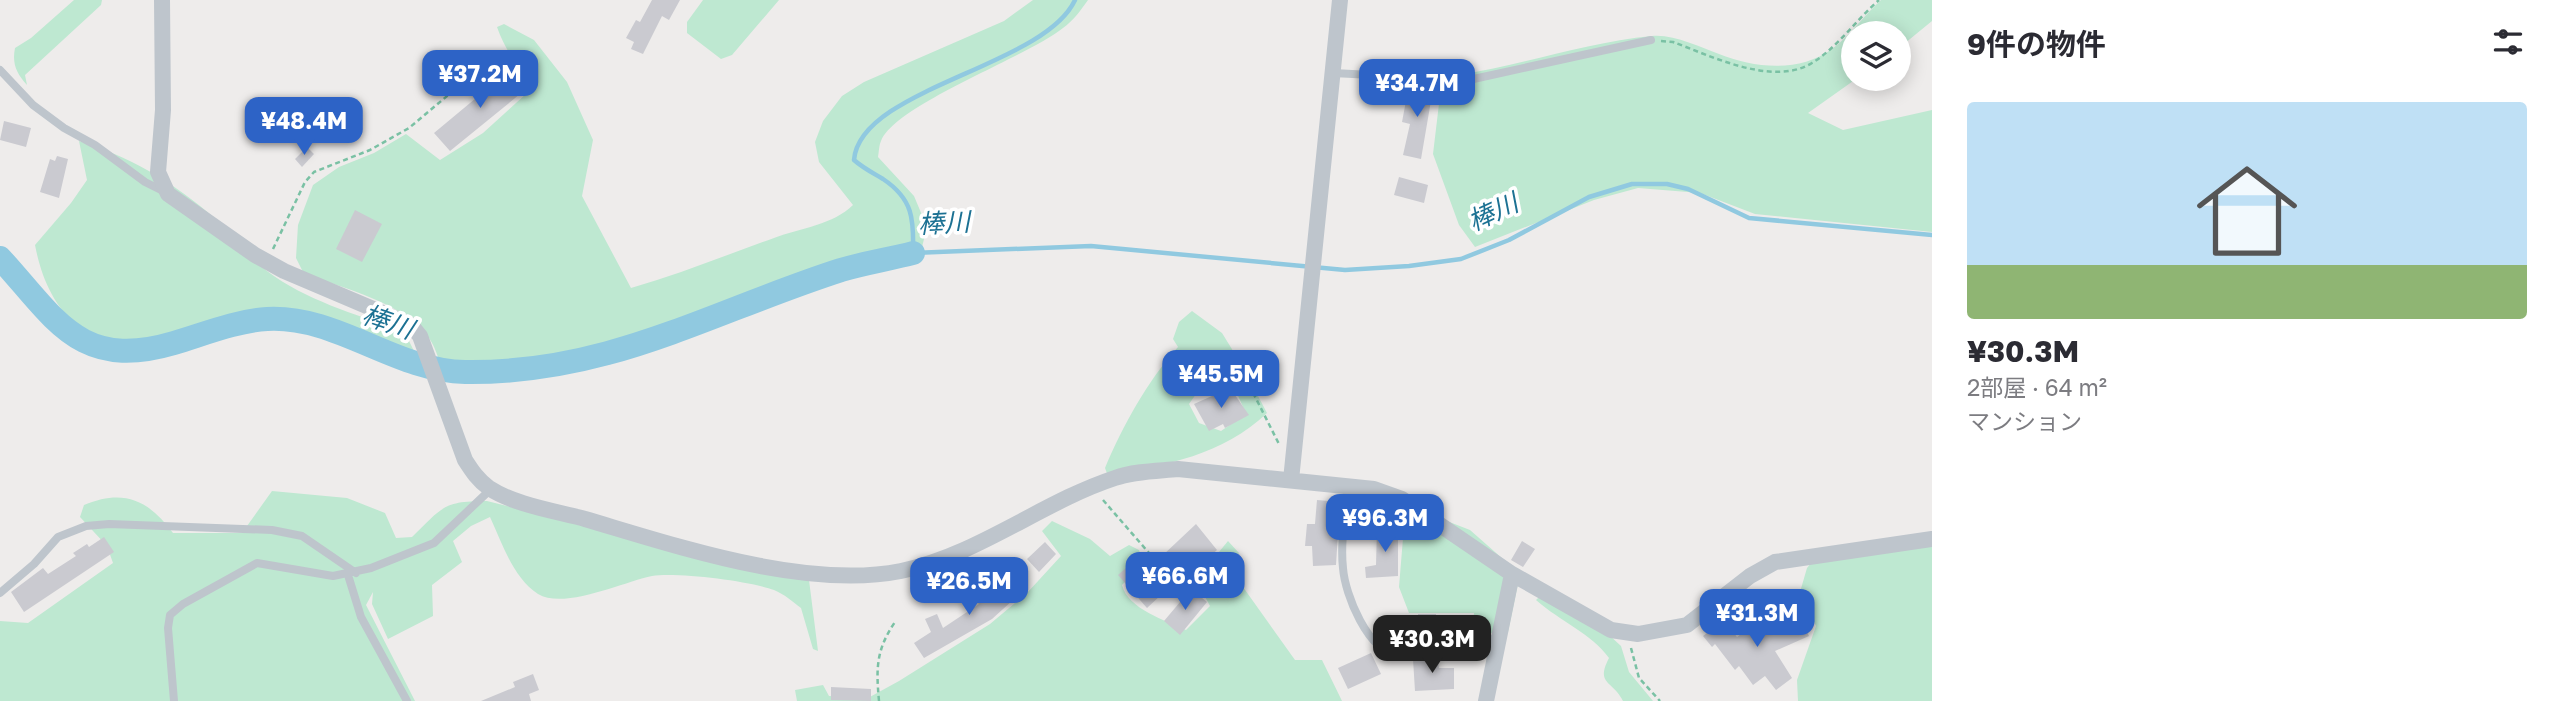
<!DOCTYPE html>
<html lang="ja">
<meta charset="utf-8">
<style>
body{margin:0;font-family:"Golos Text","Noto Sans JP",sans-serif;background:#f7f7f7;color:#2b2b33;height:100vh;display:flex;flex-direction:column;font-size:26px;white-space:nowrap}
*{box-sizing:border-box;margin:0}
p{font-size:23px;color:#7c7c81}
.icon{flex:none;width:38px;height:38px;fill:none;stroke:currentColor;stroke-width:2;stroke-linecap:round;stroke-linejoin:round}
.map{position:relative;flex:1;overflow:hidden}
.sheet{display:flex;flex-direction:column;background:#fff;width:630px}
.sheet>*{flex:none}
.fabs{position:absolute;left:1841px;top:21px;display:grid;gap:14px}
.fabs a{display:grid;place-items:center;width:70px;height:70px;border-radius:50%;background:#fff;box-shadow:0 4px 18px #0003;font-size:35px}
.price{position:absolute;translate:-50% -60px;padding:0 16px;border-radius:14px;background:#2d63c6;color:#fff;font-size:23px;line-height:46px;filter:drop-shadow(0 2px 4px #0008)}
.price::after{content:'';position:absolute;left:50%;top:42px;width:21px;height:16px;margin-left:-10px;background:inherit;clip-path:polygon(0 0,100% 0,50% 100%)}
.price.current{background:#222;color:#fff}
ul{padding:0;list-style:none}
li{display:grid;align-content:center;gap:14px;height:371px;padding:0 35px}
li span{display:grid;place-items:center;height:217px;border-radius:7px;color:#555}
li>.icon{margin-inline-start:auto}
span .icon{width:126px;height:126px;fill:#fffc;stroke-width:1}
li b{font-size:30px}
h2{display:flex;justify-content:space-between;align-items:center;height:84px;padding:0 35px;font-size:30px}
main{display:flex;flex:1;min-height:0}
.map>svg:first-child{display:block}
.green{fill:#bee8d1}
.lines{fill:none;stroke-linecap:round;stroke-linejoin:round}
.stream{stroke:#90c9e0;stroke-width:4.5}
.river{stroke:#90c9e0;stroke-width:24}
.building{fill:#cacad0}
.path{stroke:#7ac1a4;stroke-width:2.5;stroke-dasharray:5 3.5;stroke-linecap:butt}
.service{stroke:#bec5cc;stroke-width:8}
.minor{stroke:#bec5cc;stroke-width:16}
.labels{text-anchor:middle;stroke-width:7;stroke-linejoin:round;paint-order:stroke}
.water-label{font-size:26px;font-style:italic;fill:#1c7193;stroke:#fff}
</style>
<main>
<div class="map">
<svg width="1932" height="701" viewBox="0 0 1932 701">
<rect width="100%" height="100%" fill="#eeeceb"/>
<!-- green -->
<path class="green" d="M74 0H102L101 5 25 75 27 85C16 73 12 63 15 48L31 38Z
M703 0H779L732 55 721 59 687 33V22Z
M1033 0H1088C1081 10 1073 21 1063 28 1027 57 896 104 881 141 879 145 879 152 878 157L914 196 927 227 922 247 914 257 796 293 662 347 620 359 529 373 446 379C440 366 437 349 429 338 407 304 341 287 304 274L296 258 298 225 313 185 339 167 374 153 406 134 440 160 483 133 527 93C520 65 506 53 497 27L504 24 534 40 567 82 593 140 582 196 631 288C680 274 726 255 774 238 800 228 833 225 853 205L819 162 815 142 823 121 842 96 864 82 1004 21Z
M1881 0H1932V21L1899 48V33H1853L1856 79 1808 113 1843 130 1932 110V232L1755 214 1700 193 1638 188 1594 200 1475 247 1459 225 1433 154 1441 87 1458 75C1523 65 1587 42 1652 36 1674 34 1699 47 1719 54 1754 68 1799 73 1832 49 1850 36 1864 15 1881 0Z
M79 141C139 160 180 187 226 228 240 241 251 259 267 271 305 300 355 314 399 330L408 339 416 355 414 358C366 344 323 315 272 314 220 313 144 360 95 340 89 338 83 331 79 327 53 306 41 276 35 245L71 203 87 180Z
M1192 311 1222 333 1243 367 1231 372 1218 363 1189 404 1199 423 1221 431 1246 414 1233 384 1243 378 1250 381 1267 413C1223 455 1166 465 1108 476L1105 468C1122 427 1148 380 1178 347L1173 339 1179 322Z
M272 491 347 498 385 513 396 538 412 537C443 507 443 501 487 501L809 580 818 651 813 649 801 608C793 602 784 594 774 590 750 581 677 572 652 576 623 582 564 610 538 594 513 578 502 543 490 517L471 526 453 541 462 562 432 585 433 616 388 639 372 604 373 592 366 605 415 701H0V621L28 623 113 563 107 546 80 517 84 505C123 489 148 499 173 533H242Z
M1380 495 1470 530 1520 574 1508 632 1472 634 1474 613H1409L1399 587 1403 538 1388 520 1377 517 1374 498Z
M1052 521 1090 539 1110 556 1129 545 1139 550 1143 563 1122 585C1128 609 1165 620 1186 630L1210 606 1196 580 1228 541 1239 553 1234 562 1238 580 1295 660H1322L1342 701H797L795 690 823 685 829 696 868 698 899 681 990 624 1027 593 1061 556 1042 531Z
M1932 543V701H1798L1797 680 1816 626 1800 592 1807 568 1816 557Z
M1541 595 1608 634 1621 646 1629 672 1653 701H1623C1613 680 1595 685 1609 658 1591 633 1561 622 1536 600Z"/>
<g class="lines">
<!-- stream -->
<path class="stream" d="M1075 0C1044 67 860 88 854 160 863 168 873 173 883 179 913 199 914 219 913 253L1091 246 1345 270 1409 266 1461 259 1509 240 1589 197 1632 184H1667L1688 189 1749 218 1932 235"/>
<!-- river -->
<path class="river" d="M0 258C56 319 79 371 174 343 204 334 236 321 267 319 337 315 395 371 465 372 609 374 710 312 841 270 865 263 890 259 913 253"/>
</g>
<!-- building -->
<path class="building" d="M652 0H680L669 20 662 16 643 54 631 49 634 42 626 38 636 20 640 22Z
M511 69 524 85 518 91 520 94 450 151 434 133Z
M1409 85 1433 89 1421 159 1403 155 1410 124 1402 122Z
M4 121 31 128 26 147 0 140Z
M307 147 314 154 302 167 295 159Z
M57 156 68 159 59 198 40 192 50 159 55 161Z
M1399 177 1428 185 1424 203 1394 195Z
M355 210 382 224 362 262 336 249Z
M1230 388 1249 415 1225 428 1223 424 1209 431 1194 404Z
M1353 499 1372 501 1370 516 1352 514Z
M1317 500 1340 502 1336 565 1313 566 1312 546H1305L1307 524H1315Z
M1196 524 1217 550 1208 558 1205 555 1181 577 1162 556Z
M1394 525V529H1398V576L1366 578 1365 567 1376 565 1377 526Z
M104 537 114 552 24 612 11 592 43 568 48 574 76 556 73 553 87 544 89 547Z
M1522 541 1535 549 1523 567 1511 560Z
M1045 542 1056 554 1039 572 1027 559Z
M1127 567 1138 580 1143 576 1161 595 1147 608 1118 575Z
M1009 573 1024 590 992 619 924 658 914 643 931 632 925 619 937 614 943 628 979 604 977 602Z
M1191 589 1207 602 1180 635 1164 621Z
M1418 614H1436V642L1413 646V619H1418Z
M1799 615 1809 636 1775 651 1792 678 1776 690 1765 676 1753 685 1739 666 1735 670 1715 644 1712 647 1703 636 1711 630 1707 626 1720 616 1737 637 1755 624 1762 633Z
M1371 653 1381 674 1348 689 1338 668Z
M1437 655 1439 668H1454V689L1415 691 1413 659Z
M533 674 539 690 529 694 531 701H481L515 687 513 682Z
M831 687 871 689V701L831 700Z"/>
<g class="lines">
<!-- path -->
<path class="path" d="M1661 41 1673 42C1711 56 1773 87 1812 63 1838 47 1856 20 1879 0
M273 249 305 182 314 172 370 150 409 128 465 81
M1234 355 1280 446
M1103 500 1149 553
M1631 648 1639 678 1660 701
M879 701C876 668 876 650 895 622"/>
<!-- service -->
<path class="service" d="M0 70 33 105 64 128 95 145 145 182 165 192
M1333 73 1469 80 1651 40
M1348 486C1346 513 1340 541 1343 568 1345 595 1368 651 1397 655L1498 638
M348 575 361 617 407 701
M0 593 34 564 58 537 86 526 109 524 272 530 302 536 356 573
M174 701 168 628 170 615 183 604 257 563 333 576 371 568 434 543 491 489"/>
<!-- minor -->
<path class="minor" d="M162 0 163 110 158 172 168 194 255 255 284 271 411 325 420 336 465 460C472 471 478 480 489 488 515 505 555 511 585 519 677 546 806 590 901 571 978 555 1042 502 1115 478 1135 471 1158 471 1178 469L1374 489 1402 499 1512 574 1611 630 1638 634 1687 625 1750 576 1775 562 1932 539
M1291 480 1340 0
M1486 701 1512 574"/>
</g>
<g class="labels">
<!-- water labels -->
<g class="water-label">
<text transform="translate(1493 212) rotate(-25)" y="9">棒川</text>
<text transform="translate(944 223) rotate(-3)" y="9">棒川</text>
<text transform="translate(388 322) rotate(19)" y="9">棒川</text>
</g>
</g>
</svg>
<div class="fabs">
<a><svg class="icon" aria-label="layers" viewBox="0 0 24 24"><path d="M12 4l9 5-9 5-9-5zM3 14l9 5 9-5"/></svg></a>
</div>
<b class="price" style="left:480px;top:110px">¥37.2M</b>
<b class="price" style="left:1417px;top:119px">¥34.7M</b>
<b class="price" style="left:304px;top:157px">¥48.4M</b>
<b class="price" style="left:1221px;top:410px">¥45.5M</b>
<b class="price" style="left:1385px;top:554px">¥96.3M</b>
<b class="price" style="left:1185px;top:612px">¥66.6M</b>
<b class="price" style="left:969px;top:617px">¥26.5M</b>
<b class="price" style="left:1757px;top:649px">¥31.3M</b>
<b class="price current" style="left:1432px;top:675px">¥30.3M</b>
</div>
<section class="sheet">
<h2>9件の物件<svg class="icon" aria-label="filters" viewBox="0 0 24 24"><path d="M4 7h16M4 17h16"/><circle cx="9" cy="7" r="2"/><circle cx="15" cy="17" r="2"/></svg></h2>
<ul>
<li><span style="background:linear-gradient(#bfe0f5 75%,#8fb573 0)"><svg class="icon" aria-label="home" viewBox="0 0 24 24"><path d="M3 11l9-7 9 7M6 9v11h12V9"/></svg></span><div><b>¥30.3M</b><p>2部屋 · 64 m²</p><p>マンション</p></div></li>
</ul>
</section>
</main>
